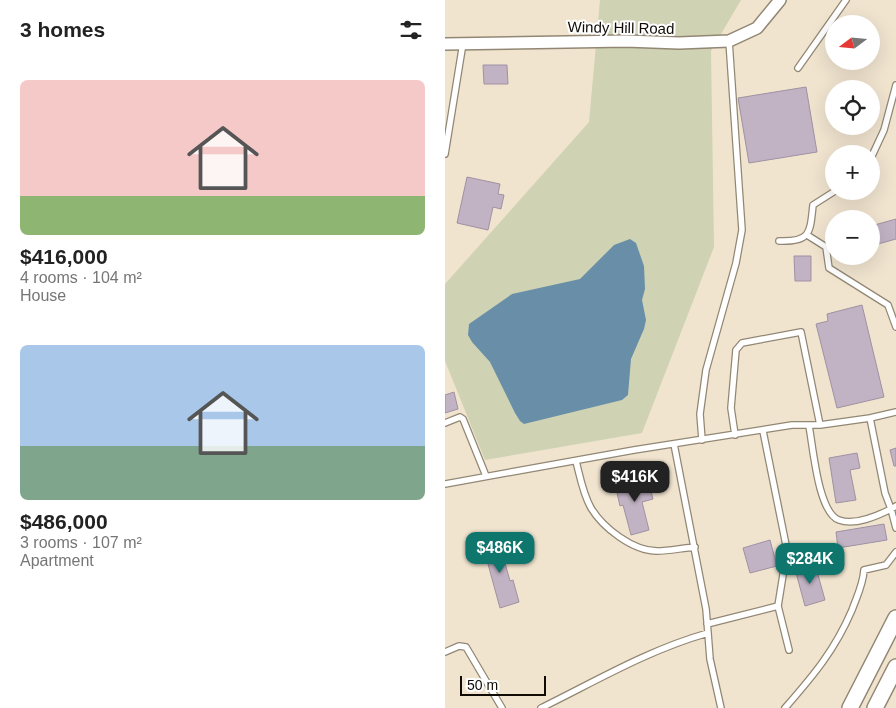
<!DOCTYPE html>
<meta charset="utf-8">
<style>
body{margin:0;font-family:Helvetica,sans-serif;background:#f6f6f6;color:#222;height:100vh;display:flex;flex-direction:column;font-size:19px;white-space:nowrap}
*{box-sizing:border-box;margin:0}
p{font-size:16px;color:#767676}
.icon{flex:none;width:28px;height:28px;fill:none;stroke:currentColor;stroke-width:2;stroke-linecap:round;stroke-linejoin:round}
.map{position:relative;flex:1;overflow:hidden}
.details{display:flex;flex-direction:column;background:#fff;width:445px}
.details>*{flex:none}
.needle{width:32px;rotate:254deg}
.fabs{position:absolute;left:380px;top:15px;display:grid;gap:10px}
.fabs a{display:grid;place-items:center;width:55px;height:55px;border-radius:50%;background:#fff;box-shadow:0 5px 20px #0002;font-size:25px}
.scale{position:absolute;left:15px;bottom:12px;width:86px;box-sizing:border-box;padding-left:5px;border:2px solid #100b05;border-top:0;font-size:14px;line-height:18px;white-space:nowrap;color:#100b05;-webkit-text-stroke:4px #fff;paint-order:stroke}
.price{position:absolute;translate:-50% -42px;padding:0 11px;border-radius:10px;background:#0f766e;color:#fff;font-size:16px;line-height:32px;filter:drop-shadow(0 1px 2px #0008)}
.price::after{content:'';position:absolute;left:50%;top:30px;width:15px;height:11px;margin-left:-8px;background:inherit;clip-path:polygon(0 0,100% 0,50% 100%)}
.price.on{background:#222;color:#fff}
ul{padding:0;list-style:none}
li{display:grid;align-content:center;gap:10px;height:265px;padding:0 20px}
li span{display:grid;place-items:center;height:155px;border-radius:8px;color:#555}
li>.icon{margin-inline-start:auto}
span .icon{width:90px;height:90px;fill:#fffc;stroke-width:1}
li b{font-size:21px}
h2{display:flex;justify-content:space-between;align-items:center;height:60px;padding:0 20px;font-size:21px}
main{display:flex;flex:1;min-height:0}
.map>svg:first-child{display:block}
.green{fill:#cfd3b4}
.water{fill:#698ea8}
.building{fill:#c1b2c4;stroke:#a091a3}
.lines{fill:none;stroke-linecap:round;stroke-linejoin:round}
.service-casing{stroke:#928774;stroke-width:8}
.minor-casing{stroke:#928774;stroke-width:14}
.tertiary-casing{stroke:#928774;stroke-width:18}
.service{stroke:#fff;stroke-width:5.5}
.minor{stroke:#fff;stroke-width:11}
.tertiary{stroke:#fff;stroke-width:15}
.labels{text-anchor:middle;stroke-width:4;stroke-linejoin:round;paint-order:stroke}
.street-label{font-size:15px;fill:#100b05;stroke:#fff}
</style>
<main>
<section class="details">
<h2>3 homes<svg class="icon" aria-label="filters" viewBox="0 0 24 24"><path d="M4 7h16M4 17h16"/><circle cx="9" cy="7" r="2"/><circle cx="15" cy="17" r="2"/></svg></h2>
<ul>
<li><span style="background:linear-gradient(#f6c9c9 75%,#8fb573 0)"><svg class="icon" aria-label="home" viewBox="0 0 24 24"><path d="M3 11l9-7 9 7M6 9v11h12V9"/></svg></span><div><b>$416,000</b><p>4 rooms · 104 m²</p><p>House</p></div></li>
<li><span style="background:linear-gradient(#a9c7e8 65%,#7fa58c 0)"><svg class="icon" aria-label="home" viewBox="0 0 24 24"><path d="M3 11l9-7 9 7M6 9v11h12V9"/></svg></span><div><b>$486,000</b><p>3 rooms · 107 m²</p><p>Apartment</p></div></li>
</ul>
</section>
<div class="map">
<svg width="451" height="708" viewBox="0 0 451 708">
<rect width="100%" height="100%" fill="#f0e4cf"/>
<!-- green -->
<path class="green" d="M155 0H296L266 51 269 247 197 433 40 460 0 361V284L144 122Z"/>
<!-- water -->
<path class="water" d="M185 239 191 243 199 266 200 289 197 300 201 320 199 329 186 359 183 395 177 400 79 424 75 421 70 413 45 362 27 342 23 335 24 324 67 294 135 279 169 245Z"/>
<!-- building -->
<path class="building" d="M38 65H62L63 84H39Z
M361 87 372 152 304 163 293 98Z
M22 177 55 184 53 194 59 195 56 209 48 207 43 230 12 223Z
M451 219V239L426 246V226Z
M349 256H366V281H350Z
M417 305 439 397 392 408 371 324 383 321 382 314Z
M9 392 13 409 0 413V395Z
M451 448V466H449L445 450Z
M412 453 415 468 405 470 411 500 391 503 384 458Z
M202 476 208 499 197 502 204 530 186 535 178 505 175 506 170 484Z
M439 524 442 540 393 548 391 532Z
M53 538 65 581 68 580 74 602 55 608 37 542Z
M325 540 332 566 305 573 298 548Z
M370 564 380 600 360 606 350 569Z"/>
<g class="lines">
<!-- service casing -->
<g class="service-casing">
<path id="service" d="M353 68 401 0
M0 154 18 43
M426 158 439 130 451 85
M362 235 381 247 384 268 443 305 451 327
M334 241C366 242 365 233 368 205L390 191
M425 418 440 493 446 509 451 506
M0 423 15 417 18 419 41 476
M364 426C368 446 373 513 394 520 410 526 432 516 446 509L451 528
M318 431 342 550 333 606 344 650
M290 435 286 408 291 350 297 343 356 332 375 425
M257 440 255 414 261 370 291 263 297 230 284 41
M131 461C135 477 138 494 146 508 158 528 188 551 212 551 224 551 237 548 250 547
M0 484 189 450 347 425H375L425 418 451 412
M262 624 333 606
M263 633 265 659 276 708
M0 652 14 646 21 647 57 708
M96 708C151 681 203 650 263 633L261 609 229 444
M340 708C368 676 390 650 407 610 412 596 418 585 419 570L441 565 451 552"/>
</g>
<!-- minor casing -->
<g class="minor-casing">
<path id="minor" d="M0 44 181 41 234 43 284 41 312 28 335 0"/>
</g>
<!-- tertiary casing -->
<g class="tertiary-casing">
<path id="tertiary" d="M405 708 451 618
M430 708 451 667"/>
</g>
<!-- service -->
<use href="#service" class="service"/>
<!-- minor -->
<use href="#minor" class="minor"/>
<!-- tertiary -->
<use href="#tertiary" class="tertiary"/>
</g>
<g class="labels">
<!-- street labels -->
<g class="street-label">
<text transform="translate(176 28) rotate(1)" y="5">Windy Hill Road</text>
</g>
</g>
</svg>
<div class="fabs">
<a><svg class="needle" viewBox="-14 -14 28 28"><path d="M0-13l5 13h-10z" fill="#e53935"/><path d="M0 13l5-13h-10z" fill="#767676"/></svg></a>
<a><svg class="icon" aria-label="locate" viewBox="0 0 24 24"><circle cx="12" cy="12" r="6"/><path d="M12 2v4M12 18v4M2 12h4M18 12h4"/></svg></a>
<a>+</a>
<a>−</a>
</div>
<div class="scale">50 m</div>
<b class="price on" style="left:190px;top:503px">$416K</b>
<b class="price" style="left:55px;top:574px">$486K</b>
<b class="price" style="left:365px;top:585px">$284K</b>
</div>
</main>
